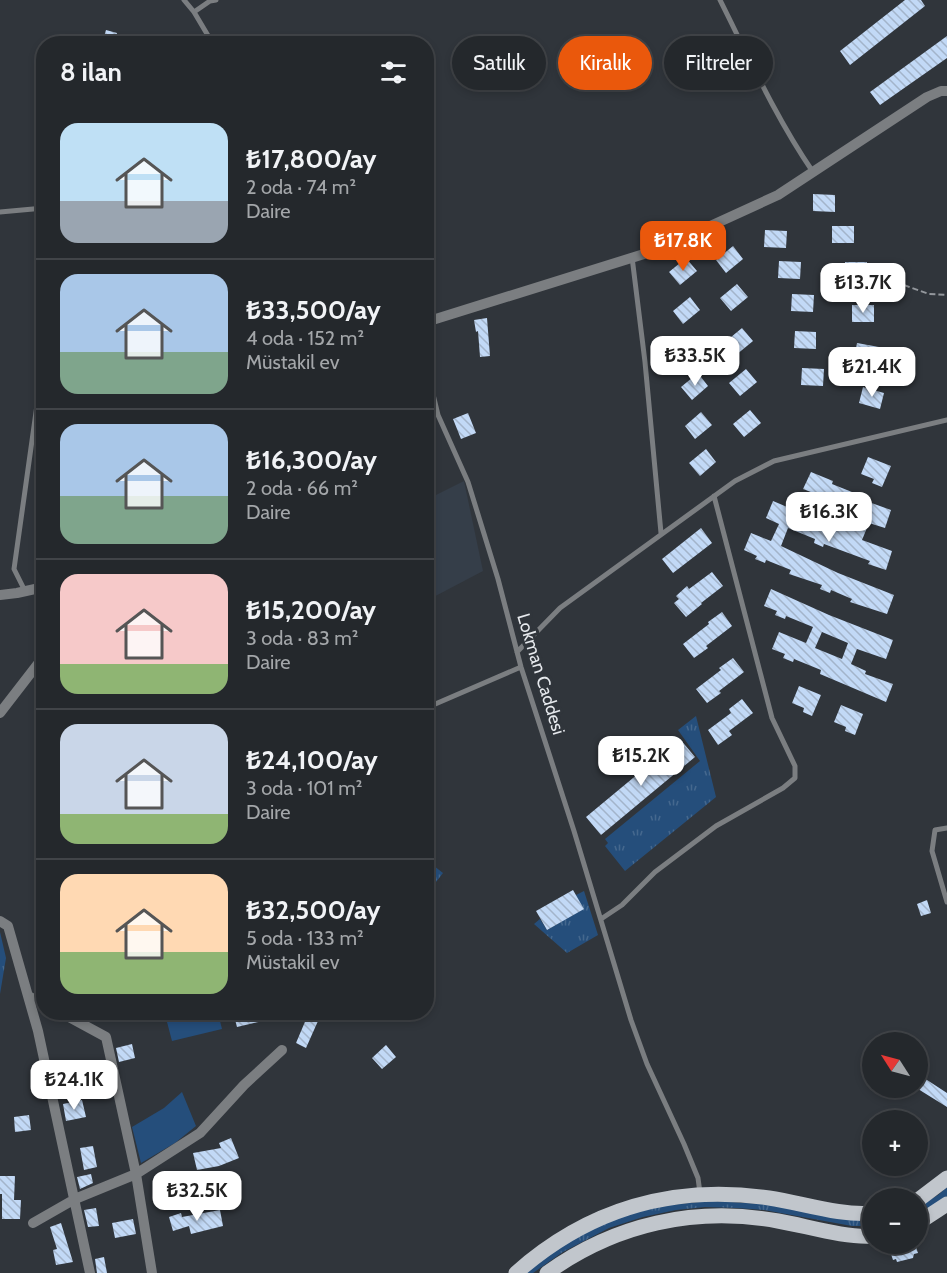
<!DOCTYPE html>
<html lang="tr">
<meta charset="utf-8">
<style>
body{margin:0;font-family:Cabin,sans-serif;background:#2c3034;color:#f1f3f6;height:100vh;display:flex;flex-direction:column;font-size:22px;white-space:nowrap}
*{box-sizing:border-box;margin:0}
p{font-size:20px;color:#a3a6a9}
.icon{flex:none;width:33px;height:33px;fill:none;stroke:currentColor;stroke-width:2;stroke-linecap:round;stroke-linejoin:round}
.map{position:relative;flex:1;overflow:hidden}
.sheet{position:absolute;left:36px;top:36px;width:398px;height:984px;display:flex;flex-direction:column;background:#24282c;border-radius:24px;box-shadow:0 3px 9px #0003,0 0 0 2px #414448}
.sheet>*{flex:none}
.guide{position:absolute;left:452px;top:36px;width:405px;height:54px;display:flex;gap:12px}
.needle{width:39px;rotate:306deg}
.controls{position:absolute;left:862px;top:1032px;display:grid;gap:12px}
.controls a{display:grid;place-items:center;width:66px;height:66px;border-radius:50%;background:#24282c;box-shadow:0 3px 9px #0003,0 0 0 2px #414448;font-size:30px}
.price{position:absolute;translate:-50% -51px;padding:0 14px;border-radius:12px;background:#fff;color:#222;font-size:20px;line-height:39px;filter:drop-shadow(0 2px 3px #0008)}
.price::after{content:'';position:absolute;left:50%;top:36px;width:18px;height:14px;margin-left:-9px;background:inherit;clip-path:polygon(0 0,100% 0,50% 100%)}
.price.on{background:#ea580c;color:#fff}
ul{padding:0;list-style:none}
li{display:flex;align-items:center;gap:18px;height:150px;padding:0 24px}
li+li{border-top:2px solid #414448}
li span{display:grid;place-items:center;flex:none;width:168px;height:120px;border-radius:18px;color:#555}
li>.icon{margin-inline-start:auto}
span .icon{width:72px;height:72px;fill:#fffc;stroke-width:1}
li b{font-size:26px}
h2{display:flex;justify-content:space-between;align-items:center;height:72px;padding:0 24px;font-size:26px}
.chip{padding:0 21px;border-radius:27px;background:#24282c;box-shadow:0 3px 9px #0003,0 0 0 2px #414448;font-size:21px;line-height:54px}
.chip.on{background:#ea580c;color:#fff}
.map>svg:first-child{display:block}
.built{fill:#353e49}
.grass{fill:url(#grass-tufts)}
.garden{fill:#254e7b}
.building{fill:url(#building-back-hatch);fill-rule:evenodd}
.lines{fill:none;stroke-linecap:round;stroke-linejoin:round}
.path{stroke:#93979c;stroke-width:2;stroke-dasharray:6 3;stroke-linecap:butt}
.service{stroke:#7b7e81;stroke-width:5}
.minor{stroke:#7b7e81;stroke-width:10}
.primary{stroke:#c1c6cc;stroke-width:15}
.labels{text-anchor:middle;stroke-width:6;stroke-linejoin:round;paint-order:stroke}
.street-label{font-size:18px;fill:#e6e9ed;stroke:#30353b}
</style>
<div class="map">
<svg width="947" height="1273" viewBox="0 0 947 1273">
<defs>
<pattern id="grass-tufts" width="24" height="20" patternUnits="userSpaceOnUse" patternTransform="scale(1.5)"><rect width="24" height="20" fill="#254e7b"/><path d="M3 7l-1-3M5 7V3M7 7l1-3M15 17l-1-3M17 17v-4M19 17l1-3" fill="none" stroke="#45688e"/></pattern>
<pattern id="building-back-hatch" width="6" height="6" patternUnits="userSpaceOnUse" patternTransform="scale(1.5)"><rect width="6" height="6" fill="#c2d9f6"/><path d="M-1 5l2 2M0 0l6 6M5-1l2 2" fill="none" stroke="#a3b4ca"/></pattern>
</defs>
<rect width="100%" height="100%" fill="#30353b"/>
<!-- built -->
<path class="built" d="M464 481 483 571 426 601V500Z"/>
<!-- grass -->
<path class="grass" d="M696 716 716 797 625 871 605 846 608 843 605 839 700 761 678 730Z
M434 866 443 873 426 895V877Z
M584 891 598 935 567 953 534 924 540 919 547 930 561 922 563 906 570 917 583 909 576 895Z
M0 932 6 958 0 994Z
M947 1187V1196L932 1207 918 1214V1207L938 1195Z
M713 1201 763 1204 873 1219V1226H852L764 1210 737 1208 705 1207 676 1210 643 1217 609 1228 563 1252 533 1273H524C566 1239 618 1212 671 1205 685 1203 699 1202 713 1201Z"/>
<!-- garden -->
<path class="garden" d="M204 1012 218 1013 222 1029 172 1041 167 1022Z
M182 1092 196 1126 175 1143 141 1163 132 1127 164 1108Z"/>
<!-- building -->
<path class="building" d="M905 0H921L925 6 850 65 840 51Z
M106 30 117 33 114 43 103 40Z
M947 36V58L880 105 870 92Z
M813 194 835 195V212L813 211Z
M832 226H854V243H832Z
M765 230 787 231 786 248 764 247Z
M733 246 743 259 726 273 716 260Z
M686 258 697 271 680 285 669 272Z
M779 261 801 262 800 279 778 278Z
M845 262H867V279H845Z
M737 284 748 297 731 311 720 298Z
M792 294 814 295 813 312 791 311Z
M690 297 700 310 683 324 673 311Z
M852 305H874V322H852Z
M487 318 490 356 480 357 478 331 476 332 474 320Z
M742 328 753 341 736 355 725 342Z
M795 331 816 332V349L794 348Z
M694 336 704 349 688 363 677 350Z
M857 343 879 347 875 364 854 359Z
M802 368 824 369 823 386 801 385Z
M746 369 757 382 740 396 729 383Z
M698 373 708 386 692 400 681 387Z
M863 387 884 393 880 409 859 403Z
M750 410 761 423 744 437 733 424Z
M701 412 712 425 695 439 685 426Z
M468 413 476 433 461 439 453 419Z
M706 449 716 462 700 476 689 463Z
M868 457 891 466 882 487 872 483 874 479 861 474Z
M811 472 833 481 832 484 867 498 866 501 891 510 885 528 869 523 862 540 892 551 886 570 868 564 870 561 824 544 823 547 814 543 815 539 788 528 781 546 838 573 894 595 887 614 850 602 852 599 831 590 830 593 820 589 822 585 789 574 791 570 766 560 765 563 755 559 757 556 744 550 751 533 771 541 779 524 766 518 773 501 842 530 850 511 815 498 816 494 803 489Z
M701 528 712 543 673 573 662 559Z
M712 572 723 586 701 603 702 604 686 617 674 603 679 599 676 596 687 586 689 589Z
M771 589 829 615 893 640 886 659 857 649 851 664 866 671 865 674 893 684 886 702 820 674 821 670 794 659 793 662 783 658 785 654 772 649 779 632 806 643 813 627 786 616 785 619 775 615 777 611 764 606ZM822 632 848 643 842 659 815 648Z
M722 612 732 626 706 646 708 648 694 658 683 644 709 624 708 622Z
M733 658 744 672 719 691 721 693 707 703 696 689 721 670 719 668Z
M799 686 821 695 812 716 803 712 804 708 792 703Z
M742 699 753 713 729 731 732 735 718 745 708 730 731 713 729 709Z
M841 705 863 714 855 735 845 731 846 727 834 722Z
M680 739 695 757 601 835 586 817Z
M573 890 584 909 547 930 536 911Z
M927 900 931 913 921 916 917 904Z
M233 1012H261L263 1021 237 1027Z
M307 1017 318 1021 306 1048 296 1043Z
M132 1044 135 1058 119 1062 116 1048Z
M386 1045 396 1057 382 1069 372 1058Z
M924 1078 947 1093V1107L918 1089Z
M82 1100 86 1117 66 1121 63 1104Z
M29 1115 31 1130 15 1132 14 1117Z
M231 1138 239 1158 219 1166 197 1170 193 1153 221 1148 219 1143Z
M93 1146 97 1167 84 1170 80 1148Z
M91 1174 93 1183 80 1189 77 1177Z
M0 1176H15L14 1200H21L20 1219H2V1194H0Z
M96 1208 99 1226 88 1227 84 1210Z
M220 1210 223 1226 191 1234 189 1226 173 1231 169 1217 181 1213 182 1217Z
M133 1219 136 1234 115 1238 112 1223Z
M61 1223 73 1262 56 1265 53 1250 57 1249 50 1227Z
M915 1244 918 1253 914 1254 913 1258 897 1262 896 1259 893 1260 890 1251Z
M104 1257 107 1273H97L95 1259Z"/>
<g class="lines">
<!-- path -->
<path class="path" d="M887 279 929 294 947 295"/>
<!-- service -->
<path class="service" d="M184 0 194 12 213 44
M720 0C749 58 776 118 813 172
M194 12 210 1 216 0
M0 212 44 208
M632 257 645 362 661 533
M426 365 438 415 468 482 498 579 521 667 574 831 631 1020 647 1064 684 1144 698 1178 700 1193
M25 591 14 569 44 355
M517 652 560 608 735 481 774 461 947 420
M426 708 521 667
M947 828 935 830 932 851 947 902
M601 919 622 905 655 872 716 826 783 788 795 778V766L772 718 714 496"/>
<!-- minor -->
<path class="minor" d="M426 322 660 249 778 195 927 97 941 91H947
M0 595 17 593 44 587
M0 713 44 656
M0 921 8 926 38 1031 90 1273
M28 996 44 1004
M60 1012 106 1037 136 1174 152 1273
M33 1223 75 1199 136 1174 200 1133 244 1085 282 1050"/>
<!-- primary -->
<path class="primary" d="M918 1200 947 1178
M918 1223 947 1204
M516 1273C588 1209 674 1184 769 1198 803 1203 839 1216 873 1213
M547 1273C615 1224 695 1206 778 1221 807 1226 844 1238 873 1236"/>
</g>
<g class="labels">
<!-- street labels -->
<g class="street-label">
<text transform="translate(541 674) rotate(73)" y="6">Lokman Caddesi</text>
</g>
</g>
</svg>
<div class="controls">
<a><svg class="needle" viewBox="-14 -14 28 28"><path d="M0-13l5 13h-10z" fill="#e53935"/><path d="M0 13l5-13h-10z" fill="#a3a6a9"/></svg></a>
<a>+</a>
<a>−</a>
</div>
<b class="price on" style="left:683px;top:272px">₺17.8K</b>
<b class="price" style="left:863px;top:314px">₺13.7K</b>
<b class="price" style="left:695px;top:387px">₺33.5K</b>
<b class="price" style="left:872px;top:398px">₺21.4K</b>
<b class="price" style="left:829px;top:543px">₺16.3K</b>
<b class="price" style="left:641px;top:787px">₺15.2K</b>
<b class="price" style="left:74px;top:1111px">₺24.1K</b>
<b class="price" style="left:197px;top:1222px">₺32.5K</b>
<div class="guide">
<a class="chip">Satılık</a>
<a class="chip on">Kiralık</a>
<a class="chip">Filtreler</a>
</div>
<section class="sheet">
<h2>8 ilan<svg class="icon" aria-label="filters" viewBox="0 0 24 24"><path d="M4 7h16M4 17h16"/><circle cx="9" cy="7" r="2"/><circle cx="15" cy="17" r="2"/></svg></h2>
<ul>
<li><span style="background:linear-gradient(#bfe0f5 65%,#9aa5b1 0)"><svg class="icon" aria-label="home" viewBox="0 0 24 24"><path d="M3 11l9-7 9 7M6 9v11h12V9"/></svg></span><div><b>₺17,800/ay</b><p>2 oda · 74 m²</p><p>Daire</p></div></li>
<li><span style="background:linear-gradient(#a9c7e8 65%,#7fa58c 0)"><svg class="icon" aria-label="home" viewBox="0 0 24 24"><path d="M3 11l9-7 9 7M6 9v11h12V9"/></svg></span><div><b>₺33,500/ay</b><p>4 oda · 152 m²</p><p>Müstakil ev</p></div></li>
<li><span style="background:linear-gradient(#a9c7e8 60%,#7fa58c 0)"><svg class="icon" aria-label="home" viewBox="0 0 24 24"><path d="M3 11l9-7 9 7M6 9v11h12V9"/></svg></span><div><b>₺16,300/ay</b><p>2 oda · 66 m²</p><p>Daire</p></div></li>
<li><span style="background:linear-gradient(#f6c9c9 75%,#8fb573 0)"><svg class="icon" aria-label="home" viewBox="0 0 24 24"><path d="M3 11l9-7 9 7M6 9v11h12V9"/></svg></span><div><b>₺15,200/ay</b><p>3 oda · 83 m²</p><p>Daire</p></div></li>
<li><span style="background:linear-gradient(#c9d6e8 75%,#8fb573 0)"><svg class="icon" aria-label="home" viewBox="0 0 24 24"><path d="M3 11l9-7 9 7M6 9v11h12V9"/></svg></span><div><b>₺24,100/ay</b><p>3 oda · 101 m²</p><p>Daire</p></div></li>
<li><span style="background:linear-gradient(#ffd9b3 65%,#8fb573 0)"><svg class="icon" aria-label="home" viewBox="0 0 24 24"><path d="M3 11l9-7 9 7M6 9v11h12V9"/></svg></span><div><b>₺32,500/ay</b><p>5 oda · 133 m²</p><p>Müstakil ev</p></div></li>
</ul>
</section>
</div>
